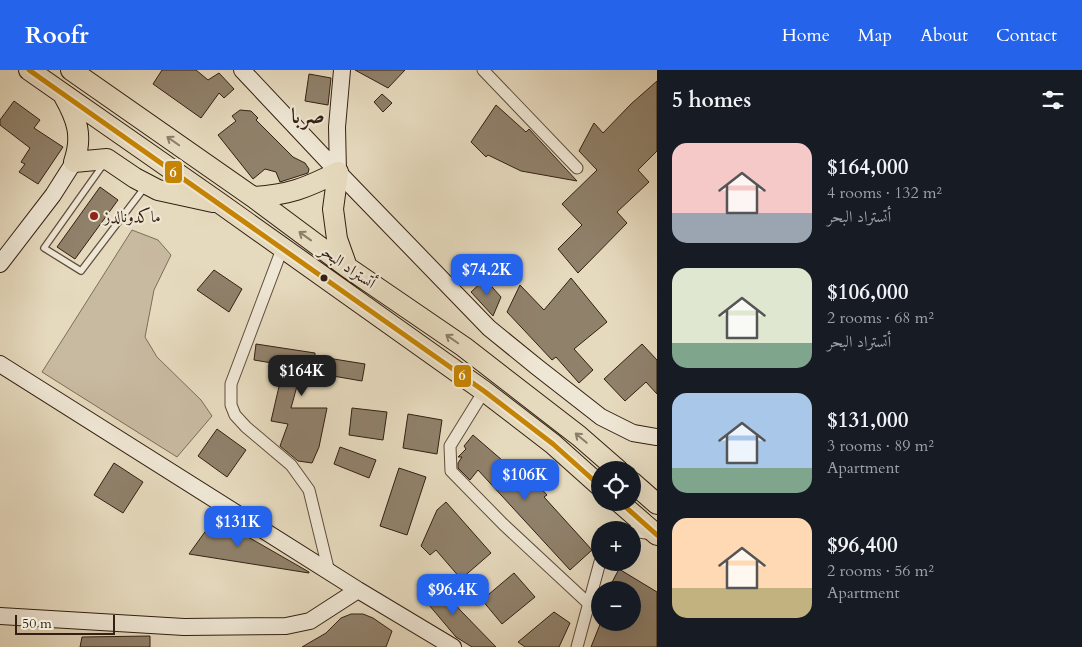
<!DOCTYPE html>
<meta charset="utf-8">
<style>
body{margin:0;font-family:Cardo,Amiri,serif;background:#242831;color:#f1f3f6;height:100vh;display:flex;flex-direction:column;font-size:19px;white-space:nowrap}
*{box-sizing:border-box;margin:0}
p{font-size:16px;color:#9ea1a6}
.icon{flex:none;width:28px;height:28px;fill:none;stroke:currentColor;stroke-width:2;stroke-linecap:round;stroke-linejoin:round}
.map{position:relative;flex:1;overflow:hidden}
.drawer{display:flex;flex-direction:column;background:#171b24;width:425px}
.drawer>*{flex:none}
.controls{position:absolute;left:591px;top:391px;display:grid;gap:10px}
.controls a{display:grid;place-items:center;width:50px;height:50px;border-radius:50%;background:#171b24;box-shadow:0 5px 20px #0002;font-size:25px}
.scale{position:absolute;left:15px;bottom:12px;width:100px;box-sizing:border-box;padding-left:5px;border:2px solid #332012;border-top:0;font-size:14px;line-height:18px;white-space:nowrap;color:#332012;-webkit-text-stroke:4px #efe7d5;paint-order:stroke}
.price{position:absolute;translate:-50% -42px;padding:0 11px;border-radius:10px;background:#2563eb;color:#fff;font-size:16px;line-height:32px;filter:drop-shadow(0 1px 2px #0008)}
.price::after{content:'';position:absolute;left:50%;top:30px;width:15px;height:11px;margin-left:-8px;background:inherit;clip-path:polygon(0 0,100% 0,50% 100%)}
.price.active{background:#222;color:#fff}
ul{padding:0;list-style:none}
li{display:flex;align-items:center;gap:15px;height:125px;padding:0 15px}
li span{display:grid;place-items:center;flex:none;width:140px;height:100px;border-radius:15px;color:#555}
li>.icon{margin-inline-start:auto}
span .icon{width:60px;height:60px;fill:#fffc;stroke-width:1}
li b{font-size:21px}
h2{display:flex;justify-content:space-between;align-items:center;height:60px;padding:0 15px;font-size:21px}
header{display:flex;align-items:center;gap:30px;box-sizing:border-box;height:70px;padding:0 25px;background:#2563eb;color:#fff}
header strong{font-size:24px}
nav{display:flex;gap:28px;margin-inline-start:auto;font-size:18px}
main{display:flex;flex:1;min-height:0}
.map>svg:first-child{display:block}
.green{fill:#c8baa1;stroke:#7e6d5a}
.building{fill:#90816b;stroke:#332012}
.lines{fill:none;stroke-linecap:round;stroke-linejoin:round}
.lane-casing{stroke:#604e3d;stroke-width:8}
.street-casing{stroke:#604e3d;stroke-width:13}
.secondary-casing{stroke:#332012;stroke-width:18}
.highway-casing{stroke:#332012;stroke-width:22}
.lane{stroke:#efe7d5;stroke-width:5.5}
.street{stroke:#efe7d5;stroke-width:11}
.secondary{stroke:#efe7d5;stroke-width:16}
.highway{stroke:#e6dabe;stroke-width:20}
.bus-1-casing{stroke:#efe7d5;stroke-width:9}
.bus-1{stroke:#c68404;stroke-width:5}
.oneway{stroke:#8c7d68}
.poi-dot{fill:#8f2418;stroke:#efe7d5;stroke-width:2}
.bus-dot{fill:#332012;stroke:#efe7d5;stroke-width:2}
.labels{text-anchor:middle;stroke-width:4.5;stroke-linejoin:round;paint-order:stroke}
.poi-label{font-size:16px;fill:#332012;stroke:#efe7d5;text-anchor:start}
.street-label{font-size:16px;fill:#332012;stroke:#efe7d5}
.district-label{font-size:21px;font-weight:bold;fill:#332012;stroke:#efe7d5}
.line-badge{stroke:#efe7d5;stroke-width:2}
.badge-label{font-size:14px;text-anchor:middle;font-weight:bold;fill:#fff}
</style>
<header>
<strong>Roofr</strong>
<nav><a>Home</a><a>Map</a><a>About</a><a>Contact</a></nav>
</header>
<main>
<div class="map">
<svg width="657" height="577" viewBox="0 0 657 577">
<rect width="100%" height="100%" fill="#e6dabe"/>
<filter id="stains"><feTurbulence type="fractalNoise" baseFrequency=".004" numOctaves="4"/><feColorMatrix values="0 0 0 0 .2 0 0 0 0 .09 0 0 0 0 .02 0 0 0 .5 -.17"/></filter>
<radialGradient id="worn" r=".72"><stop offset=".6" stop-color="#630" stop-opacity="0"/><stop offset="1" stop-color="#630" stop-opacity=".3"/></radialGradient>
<!-- green -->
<path class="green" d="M132 160 158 170 171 185 154 220 145 267 157 287 201 330 212 346 177 387 42 302Z"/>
<!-- building -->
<path class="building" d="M162 0H196L208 10 219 3 234 19 224 28 219 23 201 48 153 14Z
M355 0H405L388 18Z
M309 4 331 8 328 35 305 31Z
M657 11V81L638 100 649 112 617 142 627 153 578 203 558 179 582 155 562 134 597 100 579 81 594 53 603 63 631 34Z
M382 24 392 33 383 42 374 32Z
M14 31 40 50 34 58 63 77 38 114 19 102 25 94 21 92 30 78 0 55V50Z
M496 35 526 62 529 59 577 111 521 101 488 85 486 87 471 72Z
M240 40 251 41 258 48 256 50 293 87 305 93 309 99 308 103 280 112 276 102 265 99 253 109 218 65 236 51 232 46Z
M100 117 118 130 75 189 57 177Z
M214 200 242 219 229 242 197 220Z
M571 208 607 252 574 279 593 300 579 313 556 287 552 290 507 242 520 215 544 240Z
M485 209 501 227 493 246 471 222Z
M256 274 315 283V286L365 294 362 311 327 305 328 302 302 298 291 338H327L319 377 312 393 298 391 280 376 288 354 271 351 284 295 254 290Z
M642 274 657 290V324L646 312 625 331 604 309Z
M352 338 387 342 383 370 349 365Z
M408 344 442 350 437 384 403 378Z
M217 359 246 380 227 407 198 386Z
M473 365 510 397 516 391 547 425 544 427 592 480 570 500 478 400 470 410 458 398V393L462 387H458L466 379 464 376Z
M340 377 376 390 369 408 334 394Z
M114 393 143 412 123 443 94 425Z
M399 398 426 407 407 465 380 456Z
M446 432 491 483 461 509 436 480 430 485 421 476 437 440Z
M215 448 309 502V503L189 484Z
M619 499 657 522V577H591L601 552H632V520H608Z
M514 503 535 527 502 554 482 530Z
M434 508 460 540 496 577H472L456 567 418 522Z
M554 542 570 553 559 577H525L518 572Z
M351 544H363L373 548 392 561 386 577H302L326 563 341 548Z
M150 566V577H80L82 567Z"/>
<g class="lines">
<!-- lane casing -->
<g class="lane-casing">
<path id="lane" d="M103 95 44 178 81 201 145 117"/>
</g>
<!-- street casing -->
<g class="street-casing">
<path id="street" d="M483 0 577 98
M282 179 231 314V335L235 345 246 357 291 395 309 420 329 502
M484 321 450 376 451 401 503 454 589 534
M632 461 653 464
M577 577 600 492"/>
</g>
<!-- secondary casing -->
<g class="secondary-casing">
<path id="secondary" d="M242 0 338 102 489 258 537 297 601 347 633 363 657 367
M338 102 337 57 342 0
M0 194 53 125 74 92
M0 294 358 520 453 577
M0 546 184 557 286 556 310 551 358 520"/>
</g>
<!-- highway casing -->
<g class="highway-casing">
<path id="highway" d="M29 0 221 134 484 321 553 374 600 416
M71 0 253 127 347 197 464 277 579 366 618 400
M64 26C77 49 83 66 74 92L107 89 135 108 158 120 213 132
M338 102 333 139 337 169 347 197
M253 127C289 125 306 118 338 102
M632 412 657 434
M619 432 657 465"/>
</g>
<!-- lane -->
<use href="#lane" class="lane"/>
<!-- street -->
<use href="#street" class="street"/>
<!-- secondary -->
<use href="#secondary" class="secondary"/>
<!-- highway -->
<use href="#highway" class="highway"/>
<!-- bus-1 casing -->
<g class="bus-1-casing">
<path id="bus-1" d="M29 0 484 321 553 374 600 416
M620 432 657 465"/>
</g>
<!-- bus-1 -->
<use href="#bus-1" class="bus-1"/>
</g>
<!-- one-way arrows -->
<defs><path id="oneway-shaft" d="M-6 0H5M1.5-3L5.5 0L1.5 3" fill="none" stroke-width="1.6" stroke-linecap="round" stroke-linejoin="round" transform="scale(1.25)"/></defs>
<g class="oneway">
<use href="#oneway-shaft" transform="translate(173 71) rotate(-145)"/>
<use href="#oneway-shaft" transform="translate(305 166) rotate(-144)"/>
<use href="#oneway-shaft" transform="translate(452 269) rotate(-145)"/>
<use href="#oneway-shaft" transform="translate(581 368) rotate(-140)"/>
</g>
<!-- markers -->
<circle class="poi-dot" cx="94" cy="146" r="5"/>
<circle class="bus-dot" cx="324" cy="208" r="4.5"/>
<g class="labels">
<!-- poi labels -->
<g class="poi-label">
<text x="104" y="152">ماكدونالدز</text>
</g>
<!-- street labels -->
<g class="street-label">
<text transform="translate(348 196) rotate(35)" y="6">أتستراد البحر</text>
</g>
<!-- district labels -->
<g class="district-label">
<text x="308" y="53">صربا</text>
</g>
</g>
<g class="line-badge">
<rect x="164" y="90" width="19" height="24" rx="5" fill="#c68404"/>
<rect x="453" y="294" width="19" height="24" rx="5" fill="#c68404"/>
</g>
<g class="badge-label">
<text x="173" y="107">6</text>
<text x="462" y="310">6</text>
</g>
<rect width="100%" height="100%" filter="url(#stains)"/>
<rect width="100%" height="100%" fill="url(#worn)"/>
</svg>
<div class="controls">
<a><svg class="icon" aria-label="locate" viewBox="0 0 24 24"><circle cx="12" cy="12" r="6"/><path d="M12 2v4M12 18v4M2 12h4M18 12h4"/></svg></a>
<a>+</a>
<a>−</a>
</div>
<div class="scale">50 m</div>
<b class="price" style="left:487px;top:226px">$74.2K</b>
<b class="price active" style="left:302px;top:327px">$164K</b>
<b class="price" style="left:525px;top:431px">$106K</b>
<b class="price" style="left:238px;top:478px">$131K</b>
<b class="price" style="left:453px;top:546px">$96.4K</b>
</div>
<section class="drawer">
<h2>5 homes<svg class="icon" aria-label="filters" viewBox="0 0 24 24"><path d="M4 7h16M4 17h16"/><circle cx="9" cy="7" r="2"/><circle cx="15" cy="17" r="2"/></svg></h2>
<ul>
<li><span style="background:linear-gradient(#f6c9c9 70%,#9aa5b1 0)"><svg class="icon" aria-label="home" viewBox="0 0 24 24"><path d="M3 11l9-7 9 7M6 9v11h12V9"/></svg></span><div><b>$164,000</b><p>4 rooms · 132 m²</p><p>أتستراد البحر</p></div></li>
<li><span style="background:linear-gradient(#dfe7d0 75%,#7fa58c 0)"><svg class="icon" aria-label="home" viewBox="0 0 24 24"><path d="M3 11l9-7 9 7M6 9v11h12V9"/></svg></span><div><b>$106,000</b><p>2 rooms · 68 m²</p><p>أتستراد البحر</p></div></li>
<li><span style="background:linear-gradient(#a9c7e8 75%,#7fa58c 0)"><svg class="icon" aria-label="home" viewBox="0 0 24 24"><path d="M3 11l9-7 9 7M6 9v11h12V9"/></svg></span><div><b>$131,000</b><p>3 rooms · 89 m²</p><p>Apartment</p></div></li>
<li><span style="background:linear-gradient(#ffd9b3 70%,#c2b280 0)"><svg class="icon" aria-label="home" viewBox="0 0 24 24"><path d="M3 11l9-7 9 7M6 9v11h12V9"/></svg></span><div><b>$96,400</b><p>2 rooms · 56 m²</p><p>Apartment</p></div></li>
</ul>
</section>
</main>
